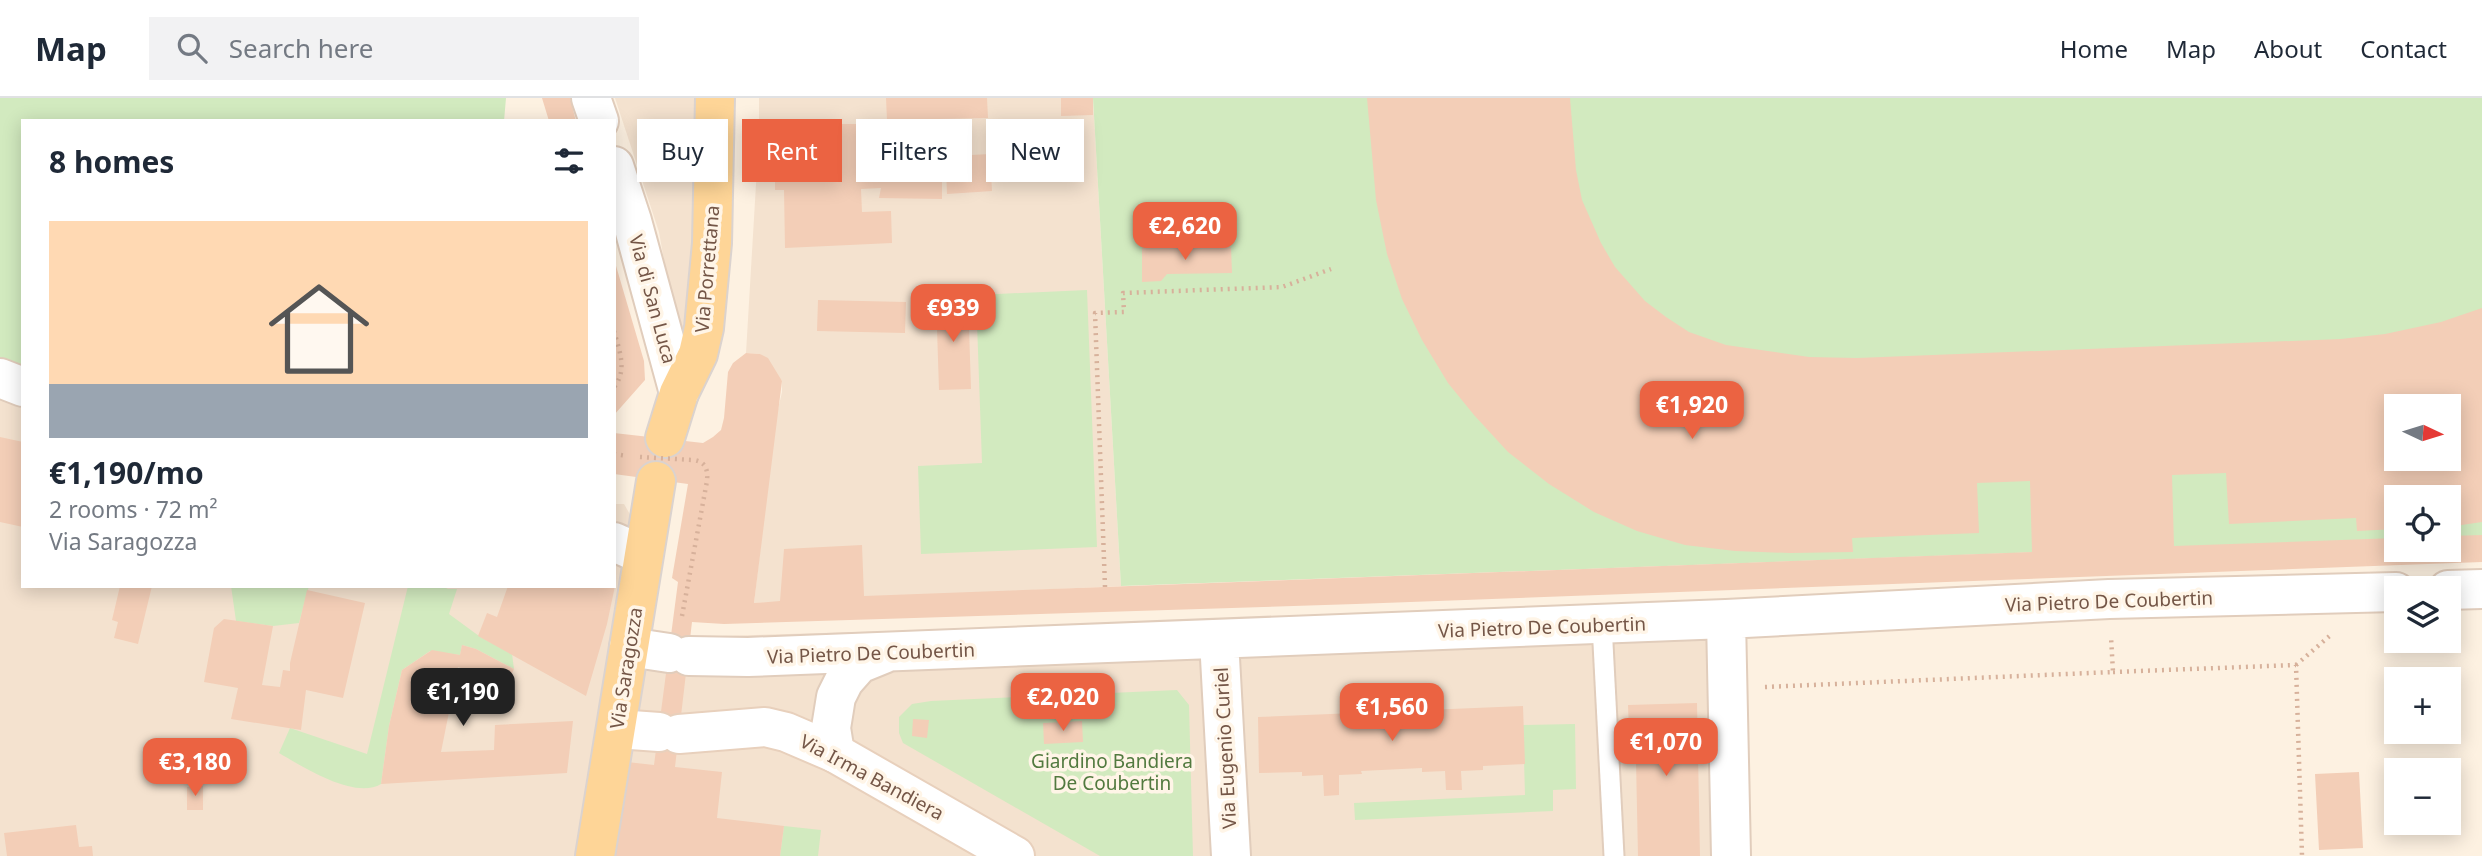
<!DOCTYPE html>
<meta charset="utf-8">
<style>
body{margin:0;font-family:"Noto Sans",sans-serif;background:#f2f2f3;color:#1f2937;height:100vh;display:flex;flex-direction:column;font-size:26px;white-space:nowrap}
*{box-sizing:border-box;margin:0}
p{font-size:23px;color:#747a83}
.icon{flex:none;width:38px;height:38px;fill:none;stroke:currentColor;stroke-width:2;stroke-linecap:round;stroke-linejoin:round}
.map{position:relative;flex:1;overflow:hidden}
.side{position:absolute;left:21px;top:21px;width:595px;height:469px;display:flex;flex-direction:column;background:#fff;border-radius:0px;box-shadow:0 4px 18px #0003}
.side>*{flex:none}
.banner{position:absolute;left:637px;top:21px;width:665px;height:63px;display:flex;gap:14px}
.needle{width:46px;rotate:94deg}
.controls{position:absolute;left:2384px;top:296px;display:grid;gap:14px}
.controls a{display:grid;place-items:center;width:77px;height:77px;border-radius:0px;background:#fff;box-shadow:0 4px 18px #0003;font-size:35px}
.price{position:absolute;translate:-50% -60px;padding:0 16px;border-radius:14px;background:#eb6342;color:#fff;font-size:23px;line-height:46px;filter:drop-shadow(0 2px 4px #0008)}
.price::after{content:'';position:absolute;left:50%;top:42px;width:21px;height:16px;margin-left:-10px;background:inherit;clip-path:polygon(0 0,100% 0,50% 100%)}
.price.on{background:#222;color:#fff}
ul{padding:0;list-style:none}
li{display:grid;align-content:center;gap:14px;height:371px;padding:0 28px}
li+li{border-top:2px solid #e0e1e3}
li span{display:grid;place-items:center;height:217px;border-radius:0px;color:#555}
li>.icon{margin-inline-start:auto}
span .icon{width:126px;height:126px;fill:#fffc;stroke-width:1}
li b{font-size:30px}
h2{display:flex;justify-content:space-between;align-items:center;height:84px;padding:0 28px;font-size:30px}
.tag{padding:0 24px;border-radius:0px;background:#fff;box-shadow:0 4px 18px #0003;font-size:24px;line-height:63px}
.tag.on{background:#eb6342;color:#fff}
header{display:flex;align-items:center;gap:42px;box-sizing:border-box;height:98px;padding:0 35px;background:#fff;border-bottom:2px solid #e0e1e3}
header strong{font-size:33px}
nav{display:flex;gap:38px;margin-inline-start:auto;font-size:24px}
.search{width:490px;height:63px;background:#f2f2f3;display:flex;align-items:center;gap:18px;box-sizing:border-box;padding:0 24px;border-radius:0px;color:#747a83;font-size:26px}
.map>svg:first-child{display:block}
.residential{fill:#f4e2cf}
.green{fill:#d2eabf;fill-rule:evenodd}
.building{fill:#f3ceb7;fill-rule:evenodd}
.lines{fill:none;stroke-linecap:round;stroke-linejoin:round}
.lane-casing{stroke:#e1cdbc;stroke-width:23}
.street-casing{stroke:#e1cdbc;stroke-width:42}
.secondary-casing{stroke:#e8d0bc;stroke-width:42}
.primary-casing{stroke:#dbd3cf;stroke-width:42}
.path{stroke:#d7b19b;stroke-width:4.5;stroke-dasharray:2 5;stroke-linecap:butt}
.lane{stroke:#fff;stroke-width:19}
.street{stroke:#fff;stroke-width:38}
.secondary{stroke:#fff;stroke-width:38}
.primary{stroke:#fed597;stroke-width:38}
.path-bridge{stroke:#d7b19b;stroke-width:4.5;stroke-dasharray:2 5;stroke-linecap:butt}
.labels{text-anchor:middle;stroke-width:7;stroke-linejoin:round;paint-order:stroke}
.street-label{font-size:19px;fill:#745647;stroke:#fff5e7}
.park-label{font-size:19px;fill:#527a3f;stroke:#fff5e7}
</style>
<header>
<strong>Map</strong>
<div class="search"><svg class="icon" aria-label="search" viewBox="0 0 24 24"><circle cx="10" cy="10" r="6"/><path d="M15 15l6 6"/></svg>Search here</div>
<nav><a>Home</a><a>Map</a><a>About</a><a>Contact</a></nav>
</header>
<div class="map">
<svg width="2482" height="758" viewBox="0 0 2482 758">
<rect width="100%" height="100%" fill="#fdf1e1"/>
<!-- residential -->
<path class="residential" d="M615 0H735L725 225 681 258 659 134Z
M759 0H1093L1121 488 754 505 775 324 782 294V283L760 256 746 255 759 36Z
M0 260 23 268V488H614V406H624L655 460 584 758H0Z
M1675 510 1741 543 1744 758H588L649 540Z"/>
<!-- green -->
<path class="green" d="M0 0H506L504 23H23V268L0 260Z
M1093 0H2482V438L2448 439V399H2396V441L1121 488ZM2396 308H2448V360H2396Z
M1087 192 1097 449 921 456 918 368 982 365 976 197Z
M231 488H309L299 525 273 528 236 523Z
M408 488H442L448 491H457L449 516 479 538 512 556 514 571 476 551 462 547 460 557 430 553 402 572 389 628 381 686C355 702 303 669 279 655L290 630 367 656Z
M1177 592 1189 607 1193 758H1100L903 645 899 635V619L912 606 931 603Z
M1575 626 1576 691 1553 692V713L1355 722 1354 705 1525 697 1523 627Z
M784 728 821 732 818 758H780Z"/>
<!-- building -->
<path class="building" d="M542 0H570L576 23H549Z
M886 0H987L988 20 887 22Z
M1061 0H1093V17L1061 18Z
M1367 0H1570L1576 72 1582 102 1601 145 1615 169 1645 203 1666 219 1689 234 1726 247 1809 259 1857 260 2341 241 2385 236 2441 224 2482 210V424L2448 429V399H2396V431L2357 433 2356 420 2229 426 2226 375 2172 377 2174 448 2396 440V452H2448V438L2482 437V464L1356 506 724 526 692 524 675 669 722 674 717 720 784 728 780 758H615L627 664 654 667 678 484 672 480 688 386 614 376V335L703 345 713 339 721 332 724 320 728 274 733 265 746 255 760 256 768 260 782 283 754 505 780 503 784 451 862 447 864 498 2032 454 2030 383 1977 385 1979 435 1852 440 1853 454 1790 455 1735 453 1685 447 1637 433 1594 414 1549 386 1508 354 1474 317 1448 285 1422 242 1402 201 1387 156 1376 102ZM2396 308H2448V360H2396Z
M809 22 826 23 825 26H865L864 58 880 60 881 46 942 45V101L879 100 881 90 861 91 862 114 891 113 892 145 785 150 784 92H775V24L809 26Z
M971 43V57L990 56 992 93 947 96 945 45Z
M1231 149 1232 175 1167 176 1161 183 1142 184V150Z
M614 161 644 263 645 282 614 317Z
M968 199 971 291 939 292 936 200Z
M818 202 906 204 905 235 817 233Z
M0 339 23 344V429L0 424Z
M120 488H152L138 546 114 540 118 524 112 522Z
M508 488H615L607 526 586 598 478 538 487 515 497 519Z
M307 492 365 505 343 600 306 592 301 632 231 621 238 590 204 584 214 530 224 521 273 528 262 587 280 589 283 572 290 573V565Z
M462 547 476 551 514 571 507 586 458 569 441 654 494 652 495 627 573 623 567 675 381 686 389 628 402 572 432 552 460 557Z
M1697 605 1700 758H1638L1636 663H1630L1628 607Z
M1523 608 1525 666 1483 668V672L1461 673 1462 692H1446L1445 673 1422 674V670L1361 673 1362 676 1339 677V697L1324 698 1323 677 1302 678V674L1259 675 1258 619Z
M913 621 929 622 927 640 912 638Z
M1082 623 1083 644 1044 646 1043 625Z
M2359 674 2363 750 2319 752 2315 676Z
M203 688V712H187V689Z
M76 727 79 749 92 748 93 758H7L4 735Z"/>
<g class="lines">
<!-- lane casing -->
<g class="lane-casing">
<path id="lane" d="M1602 526 1614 758"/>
</g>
<!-- street casing -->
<g class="street-casing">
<path id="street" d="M591 0 599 23
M614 68 632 123 679 295
M0 280 23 289
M614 444 643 457
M2448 492 2482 491
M1726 521 1731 758
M1219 542 1231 758
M629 549 669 555
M689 558 748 559 1726 521 2109 501 2396 494
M835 655 831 630 836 599 844 583 859 566 886 555"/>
</g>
<!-- secondary casing -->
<g class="secondary-casing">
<path id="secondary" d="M617 631 659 634
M679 636 765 629 786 634 835 655 1015 758"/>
</g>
<!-- primary casing -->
<g class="primary-casing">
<path id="primary" d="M665 340 679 295 698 256 704 230 712 145 715 0
M595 758 656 383"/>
</g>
<!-- path -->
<path class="path" d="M614 233C619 252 628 272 614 289
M614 356 627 358
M2409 457H2432
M1105 489 1095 215 1124 214 1123 195 1282 189 1331 171
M682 518 707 383C708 372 706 364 694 362
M2296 567 2333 535
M2113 574 2296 567 2302 758
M1765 589 2113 574 2111 539"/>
<!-- lane -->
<use href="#lane" class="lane"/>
<!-- street -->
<use href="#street" class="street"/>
<!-- secondary -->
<use href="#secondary" class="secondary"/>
<!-- primary -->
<use href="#primary" class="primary"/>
<!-- path-bridge -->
<path class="path-bridge" d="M640 359 693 362"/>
</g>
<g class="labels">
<!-- street labels -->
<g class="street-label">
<text transform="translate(707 171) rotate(-85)" y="7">Via Porrettana</text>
<text transform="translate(653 201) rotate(75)" y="7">Via di San Luca</text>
<text transform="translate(2109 503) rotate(-2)" y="7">Via Pietro De Coubertin</text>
<text transform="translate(1542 529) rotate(-2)" y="7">Via Pietro De Coubertin</text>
<text transform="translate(871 555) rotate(-2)" y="7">Via Pietro De Coubertin</text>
<text transform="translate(626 570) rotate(-81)" y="7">Via Saragozza</text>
<text transform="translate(1225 650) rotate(-93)" y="7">Via Eugenio Curiel</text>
<text transform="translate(872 679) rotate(28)" y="7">Via Irma Bandiera</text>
</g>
<!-- park labels -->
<g class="park-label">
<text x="1112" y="670">Giardino Bandiera<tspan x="1112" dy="22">De Coubertin</tspan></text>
</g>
</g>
</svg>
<div class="controls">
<a><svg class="needle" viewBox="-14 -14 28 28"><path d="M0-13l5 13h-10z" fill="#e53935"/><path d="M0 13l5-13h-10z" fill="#747a83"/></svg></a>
<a><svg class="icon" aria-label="locate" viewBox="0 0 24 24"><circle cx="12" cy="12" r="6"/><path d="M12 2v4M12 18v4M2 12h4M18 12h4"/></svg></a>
<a><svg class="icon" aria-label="layers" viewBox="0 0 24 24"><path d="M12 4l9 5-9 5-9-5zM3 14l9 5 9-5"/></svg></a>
<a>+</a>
<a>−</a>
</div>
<b class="price" style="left:1185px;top:164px">€2,620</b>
<b class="price" style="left:953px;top:246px">€939</b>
<b class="price" style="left:1692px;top:343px">€1,920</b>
<b class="price on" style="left:463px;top:630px">€1,190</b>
<b class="price" style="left:1063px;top:635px">€2,020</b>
<b class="price" style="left:1392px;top:645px">€1,560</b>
<b class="price" style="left:1666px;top:680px">€1,070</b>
<b class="price" style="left:195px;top:700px">€3,180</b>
<div class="banner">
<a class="tag">Buy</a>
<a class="tag on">Rent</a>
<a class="tag">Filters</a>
<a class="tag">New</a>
</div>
<section class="side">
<h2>8 homes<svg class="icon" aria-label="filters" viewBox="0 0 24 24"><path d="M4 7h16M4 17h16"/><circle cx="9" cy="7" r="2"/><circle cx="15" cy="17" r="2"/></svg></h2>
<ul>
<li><span style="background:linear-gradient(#ffd9b3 75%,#9aa5b1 0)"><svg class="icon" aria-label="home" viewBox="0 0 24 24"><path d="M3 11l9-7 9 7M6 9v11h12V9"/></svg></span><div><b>€1,190/mo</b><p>2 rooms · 72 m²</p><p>Via Saragozza</p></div></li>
</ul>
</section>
</div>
